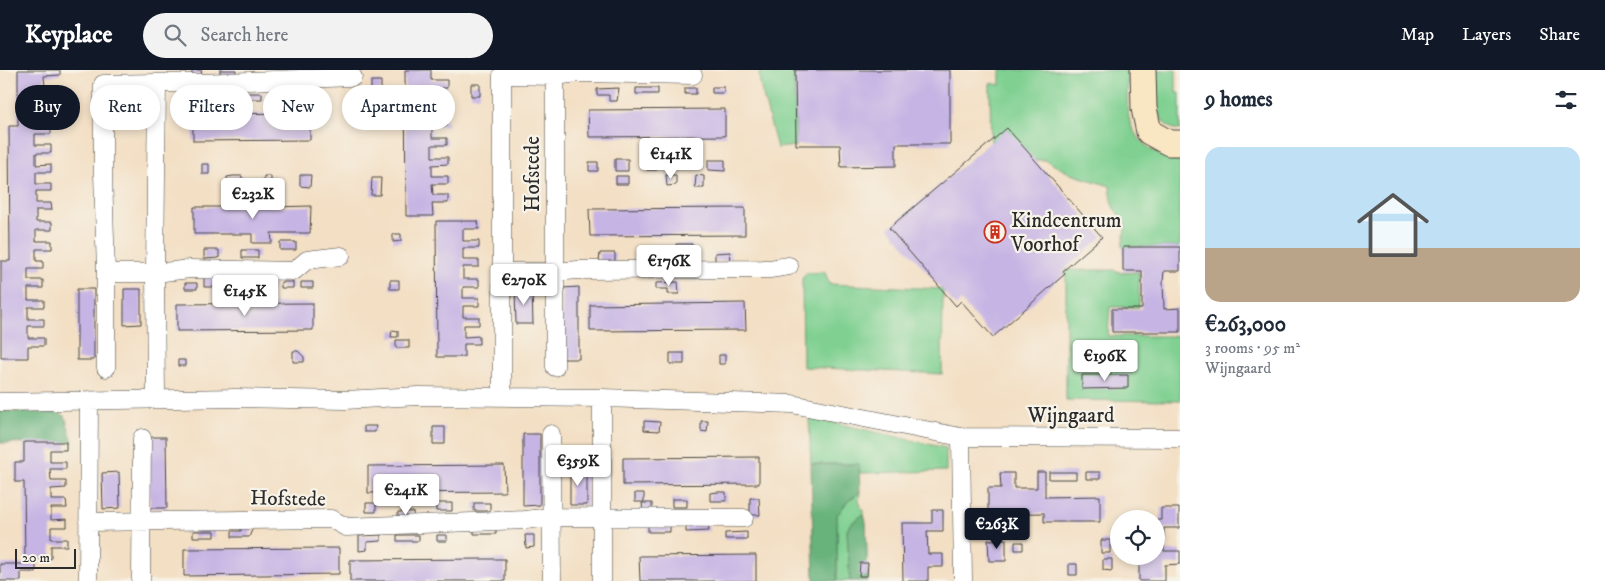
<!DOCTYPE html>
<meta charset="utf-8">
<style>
body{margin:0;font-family:"IM FELL DW Pica",serif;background:#f2f2f3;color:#1f2937;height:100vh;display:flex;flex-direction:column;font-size:19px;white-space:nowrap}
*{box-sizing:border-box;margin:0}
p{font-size:16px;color:#747a83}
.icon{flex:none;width:28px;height:28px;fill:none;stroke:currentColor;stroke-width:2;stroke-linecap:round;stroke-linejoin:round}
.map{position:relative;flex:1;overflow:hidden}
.panel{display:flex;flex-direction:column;background:#fff;width:425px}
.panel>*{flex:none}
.top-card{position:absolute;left:15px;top:15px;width:475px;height:45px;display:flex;gap:10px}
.controls{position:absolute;left:1110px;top:440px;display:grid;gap:10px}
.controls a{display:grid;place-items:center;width:55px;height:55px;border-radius:50%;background:#fff;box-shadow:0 2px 8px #0003;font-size:25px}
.scale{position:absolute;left:15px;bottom:12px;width:61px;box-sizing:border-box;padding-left:5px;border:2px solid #2b2b2b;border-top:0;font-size:14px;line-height:18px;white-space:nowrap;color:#2b2b2b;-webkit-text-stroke:4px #f7f3e8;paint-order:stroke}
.price{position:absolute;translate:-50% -42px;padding:0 11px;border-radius:5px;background:#fff;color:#222;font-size:16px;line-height:32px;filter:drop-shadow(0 1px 2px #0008)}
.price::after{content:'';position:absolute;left:50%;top:30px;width:15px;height:11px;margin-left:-8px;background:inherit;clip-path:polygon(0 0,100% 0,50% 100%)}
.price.on{background:#111827;color:#fff}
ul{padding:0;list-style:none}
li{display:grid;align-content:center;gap:10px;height:265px;padding:0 25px}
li+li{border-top:1px solid #e0e1e3}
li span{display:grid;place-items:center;height:155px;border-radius:15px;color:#555}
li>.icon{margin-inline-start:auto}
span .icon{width:90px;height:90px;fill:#fffc;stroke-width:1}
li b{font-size:21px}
h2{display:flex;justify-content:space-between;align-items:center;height:60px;padding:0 25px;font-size:21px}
.chip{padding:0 18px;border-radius:22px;background:#fff;box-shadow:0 2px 8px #0003;font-size:18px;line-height:45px}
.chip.on{background:#111827;color:#fff}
header{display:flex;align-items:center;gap:30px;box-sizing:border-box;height:70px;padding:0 25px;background:#111827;color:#fff}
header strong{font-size:24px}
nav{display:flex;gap:28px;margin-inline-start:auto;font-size:18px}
.search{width:350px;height:45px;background:#f2f2f3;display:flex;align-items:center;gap:12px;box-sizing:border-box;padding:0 18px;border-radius:28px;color:#747a83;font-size:19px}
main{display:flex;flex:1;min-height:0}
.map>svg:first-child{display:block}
.green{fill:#7fd091;stroke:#557e5e;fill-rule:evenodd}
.forest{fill:#67b27b;stroke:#496e53}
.building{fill:#c6b4e4}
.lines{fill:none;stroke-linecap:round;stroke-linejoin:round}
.street-casing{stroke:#494642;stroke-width:19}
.secondary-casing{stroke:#494642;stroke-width:27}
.street{stroke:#fff;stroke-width:18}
.secondary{stroke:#f9e7c3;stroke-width:25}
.labels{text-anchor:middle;stroke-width:4.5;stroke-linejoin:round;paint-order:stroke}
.street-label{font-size:21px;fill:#2b2b2b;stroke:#f7f3e8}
.poi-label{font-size:21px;fill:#2b2b2b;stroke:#f7f3e8;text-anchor:start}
</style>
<header>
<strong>Keyplace</strong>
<div class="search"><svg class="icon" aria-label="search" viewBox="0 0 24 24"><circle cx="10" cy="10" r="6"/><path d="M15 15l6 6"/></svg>Search here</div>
<nav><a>Map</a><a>Layers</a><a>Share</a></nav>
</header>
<main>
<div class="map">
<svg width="1180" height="511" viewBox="0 0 1180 511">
<rect width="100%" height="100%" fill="#f7f3e8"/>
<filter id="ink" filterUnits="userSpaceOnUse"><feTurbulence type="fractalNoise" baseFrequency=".02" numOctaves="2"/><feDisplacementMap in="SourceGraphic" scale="10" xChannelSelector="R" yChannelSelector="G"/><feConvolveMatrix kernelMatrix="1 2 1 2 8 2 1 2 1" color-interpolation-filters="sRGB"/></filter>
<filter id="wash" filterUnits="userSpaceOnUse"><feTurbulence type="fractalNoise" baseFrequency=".0096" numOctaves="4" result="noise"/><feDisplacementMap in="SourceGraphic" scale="20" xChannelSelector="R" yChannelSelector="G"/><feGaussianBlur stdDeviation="1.12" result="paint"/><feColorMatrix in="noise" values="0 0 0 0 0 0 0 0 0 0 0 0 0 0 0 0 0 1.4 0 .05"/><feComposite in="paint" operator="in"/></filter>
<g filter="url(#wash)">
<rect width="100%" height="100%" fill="#f3dfc4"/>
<!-- green -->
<path class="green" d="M759 0H794L796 76 777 78 760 14Z
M1000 0H1128C1128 15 1126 33 1129 48 1132 69 1159 90 1180 90V177H1122L1126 154 1113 137 1110 116 1071 104 1045 90H1005L991 94 990 13 1000 15Z
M1157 0H1176V23H1180V60C1151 58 1157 20 1157 0Z
M1066 200H1114L1122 203 1139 202V237H1110L1108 266H1180V331L1066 330ZM1092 305H1118V318H1092Z
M825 202 829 214 943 219 942 304 803 297 802 209 806 203Z
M809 348 826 351 946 378V401L860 403 859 394H811Z
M860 422 859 431 864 444 850 454 847 461 850 511H837V445L847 432Z"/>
<!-- forest -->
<path class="forest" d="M0 341 59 343 65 346 73 372 0 373Z
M811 394H859L860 422 847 432 837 445V511H814Z
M864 444 866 452 868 511H850L847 461 850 454Z"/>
<g id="blocks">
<!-- building -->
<path class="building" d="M18 0H60V5L44 6 45 17H60V25H45V36H60V44H45V55H51V64H35V75H51V83H36V95L51 94V102H36V114H51V121H36V133H51L52 140H36V152H52V160H36V171H52V179H36V191H43V199H28V210H43V218H28V230H44V237H28V249H44V256H28V268H44V276H28V288H1V191H10L9 56H18Z
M192 0H201L202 5H192Z
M220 0H236V5H220Z
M405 0H431V10H447V18H431V30H447V37H432V49H447V56H432V68H447V75H432V87H448V94L432 95V106H448V114H432L433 125H448V133H432L433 146H406Z
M795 0H950V74H896V96L841 97 840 75H796Z
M371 11H381V20H371Z
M471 14H480V26H471Z
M288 16H299V22H290V28H279V22H288Z
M712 17H724V23H712Z
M619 18 617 31H609V25H597V19Z
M636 18H658V24H636Z
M685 18H696V24H685Z
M202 23H224V29H202Z
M240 23H262V29H240Z
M372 31H381V38L372 39Z
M725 39V66L589 67 588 40Z
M310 43V70L193 71V44Z
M371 49H382V56H371Z
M1007 58 1102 167 1063 201 1065 204 993 267 961 231 956 236 889 158Z
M615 89H628V101H615Z
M647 89 657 90V100H647Z
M708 90H725V101L708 100Z
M589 92H598V101H589Z
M202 94H209V104H202Z
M300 105H311L310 117 300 116Z
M666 105H676V115L667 116Z
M696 105 704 106V118H695Z
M233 106H242V116H233V113H227V107Z
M264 106H271V115L264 114Z
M616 106H628V114H616Z
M372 108H381L380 125H371Z
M252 128H271V137L311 136 310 163H271L272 173H252V164H194V137H252Z
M745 138V165L590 166 589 139Z
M436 151H478L479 159H463V171H479V178H463V190H479V197H463V209H479V217H463V228H479V236H463V247H479V255H464V267L479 266V274H464V287H437Z
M393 164H401V171L393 172Z
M280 172H296V180H280Z
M676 174H692V182H676Z
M1123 177H1180V201H1164L1163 213 1164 239 1180 238V262H1112V239H1142V201H1123Z
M204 180H219V188L204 189Z
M242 180H258V188H242Z
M730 182 731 191H715V183Z
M600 183H615V192H599Z
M638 183H654V191H638Z
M216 203V217H204V204Z
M390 210H399V219H390Z
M262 212H274V218H262Z
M281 212H293V218H281Z
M301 212H313V218H301Z
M678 212 679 224H668V219H656V213Z
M185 213H197V219H185Z
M579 217V289H562V218Z
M515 218H532L533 254H516Z
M77 219H94V290H77Z
M124 219H141V254L124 255Z
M313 233V260L177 261V234Z
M745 233 746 260 590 261V235Z
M392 260 398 261V267H391Z
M396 270H409V278H396Z
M293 281H298L304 287V292H293Z
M670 283H684V294H670Z
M719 285H725V294H719Z
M178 290H185V296H178Z
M1082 305H1128V318L1082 319Z
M644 351 660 352 659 361 644 360Z
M701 351H708L707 362 701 361Z
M364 356H376L375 362H364Z
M433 357H445V374H433Z
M523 364H540V435L523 436Z
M149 367H166L167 438H150Z
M24 372H66V380H50V392H66V399H50L51 411H66V418L51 419V430H66L67 438H51V450L67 449V457H51V469H67V476H51V489H25L24 412H15V392H24Z
M759 387V414L623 415V388Z
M504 395 505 422 368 423V396Z
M570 399H587V435H570Z
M119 402 120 438 103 439 102 403Z
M1037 402H1045V427L1100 426V452H1044V443L988 444V418H1001L1000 403H1014V418H1037Z
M1049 402H1076V409H1049Z
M1086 402H1100V409H1086Z
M718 422H726V431H710V423Z
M635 423H644V432H635Z
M750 428H759L760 445H750Z
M672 429H687V437H672Z
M366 433H376V442H366Z
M436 433H452V441H436Z
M474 433H490V441H474Z
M642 433H652V442H643Z
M1161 438H1179V458H1164V481H1180V494L1165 495V511H1139V486H1156V450H1161Z
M932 440H943V461H927L928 484H943V497H928V511H903L902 453H932Z
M398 442H413L414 450H398Z
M241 454H252V460L249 467H232V461H241Z
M708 455 709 461 686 462V456Z
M648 456H670V462H648Z
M474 458H496V464H474Z
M193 461H215V467H193Z
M747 462V469H725V463Z
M381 465V471L367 472V480L359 481V466Z
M397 465H419V471H397Z
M437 465H447V471H437Z
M525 465H534V477L526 478Z
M1006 469V491H989L988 470Z
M1101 470H1110V483H1101Z
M1015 472H1023V480H1015Z
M339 478V504L184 506V479Z
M756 485V511H640L639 486Z
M485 489H505V511H350V490Z
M1103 489H1112V501L1103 500Z
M860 493H868L867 506H859Z
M0 494H36V502H21V511H0Z
M1069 494H1077V505H1069Z"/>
</g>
</g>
<g filter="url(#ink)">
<use href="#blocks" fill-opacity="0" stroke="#494642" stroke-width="1"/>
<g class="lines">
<!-- street casing -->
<g class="street-casing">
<path id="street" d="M555 6 578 3 693 5
M157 13H200L353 7
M502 202H555L578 200 770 199 789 196
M106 203H155L190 199 294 201 307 190 341 186
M106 298V203L103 103V14L157 13 155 203 156 329
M502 327V5L555 6V297
M602 328V511
M0 332 236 328 345 330 418 326 602 328 792 334 961 367 1180 368
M551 364 552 511
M961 367 963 511
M88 452 331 449 346 457 525 450 551 447 744 448
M88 511 89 330
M141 511 142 368"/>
</g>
<!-- secondary casing -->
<g class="secondary-casing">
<path id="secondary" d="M1143 0 1144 38 1149 62 1169 73H1180"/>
</g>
<!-- street -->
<use href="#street" class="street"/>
<!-- secondary -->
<use href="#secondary" class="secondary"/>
</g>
</g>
<!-- icons -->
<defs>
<g id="building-ring" transform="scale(1.125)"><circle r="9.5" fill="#f7f3e8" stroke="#c8321e" stroke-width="1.5"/><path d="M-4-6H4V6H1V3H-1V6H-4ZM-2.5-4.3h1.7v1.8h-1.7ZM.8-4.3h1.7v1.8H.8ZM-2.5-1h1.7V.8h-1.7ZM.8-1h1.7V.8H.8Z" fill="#c8321e"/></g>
</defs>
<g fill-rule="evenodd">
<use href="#building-ring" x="995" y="162"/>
</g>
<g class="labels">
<!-- street labels -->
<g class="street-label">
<text transform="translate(532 104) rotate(-90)" y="7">Hofstede</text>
<text x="1071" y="352">Wijngaard</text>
<text transform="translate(288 428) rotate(1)" y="7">Hofstede</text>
</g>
<!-- poi labels -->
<g class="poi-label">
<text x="1011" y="157">Kindcentrum<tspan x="1011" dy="24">Voorhof</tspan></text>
</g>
</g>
</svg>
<div class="controls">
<a><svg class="icon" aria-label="locate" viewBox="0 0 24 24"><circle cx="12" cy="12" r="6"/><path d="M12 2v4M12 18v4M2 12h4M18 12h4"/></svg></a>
</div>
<div class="scale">20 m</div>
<b class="price" style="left:671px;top:110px">€141K</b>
<b class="price" style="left:253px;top:150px">€232K</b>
<b class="price" style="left:669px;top:217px">€176K</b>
<b class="price" style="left:524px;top:236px">€270K</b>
<b class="price" style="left:245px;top:247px">€145K</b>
<b class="price" style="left:1105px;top:312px">€196K</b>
<b class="price" style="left:578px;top:417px">€359K</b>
<b class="price" style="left:406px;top:446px">€241K</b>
<b class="price on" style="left:997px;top:480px">€263K</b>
<div class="top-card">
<a class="chip on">Buy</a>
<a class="chip">Rent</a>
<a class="chip">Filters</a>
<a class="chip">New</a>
<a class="chip">Apartment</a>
</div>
</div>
<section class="panel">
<h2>9 homes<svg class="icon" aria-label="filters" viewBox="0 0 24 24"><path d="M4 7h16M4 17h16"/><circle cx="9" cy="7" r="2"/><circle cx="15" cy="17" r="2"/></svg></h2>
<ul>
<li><span style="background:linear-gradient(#bfe0f5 65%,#b9a48a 0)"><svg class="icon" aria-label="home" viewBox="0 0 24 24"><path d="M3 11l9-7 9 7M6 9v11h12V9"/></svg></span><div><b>€263,000</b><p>3 rooms · 95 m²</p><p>Wijngaard</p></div></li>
</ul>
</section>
</main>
